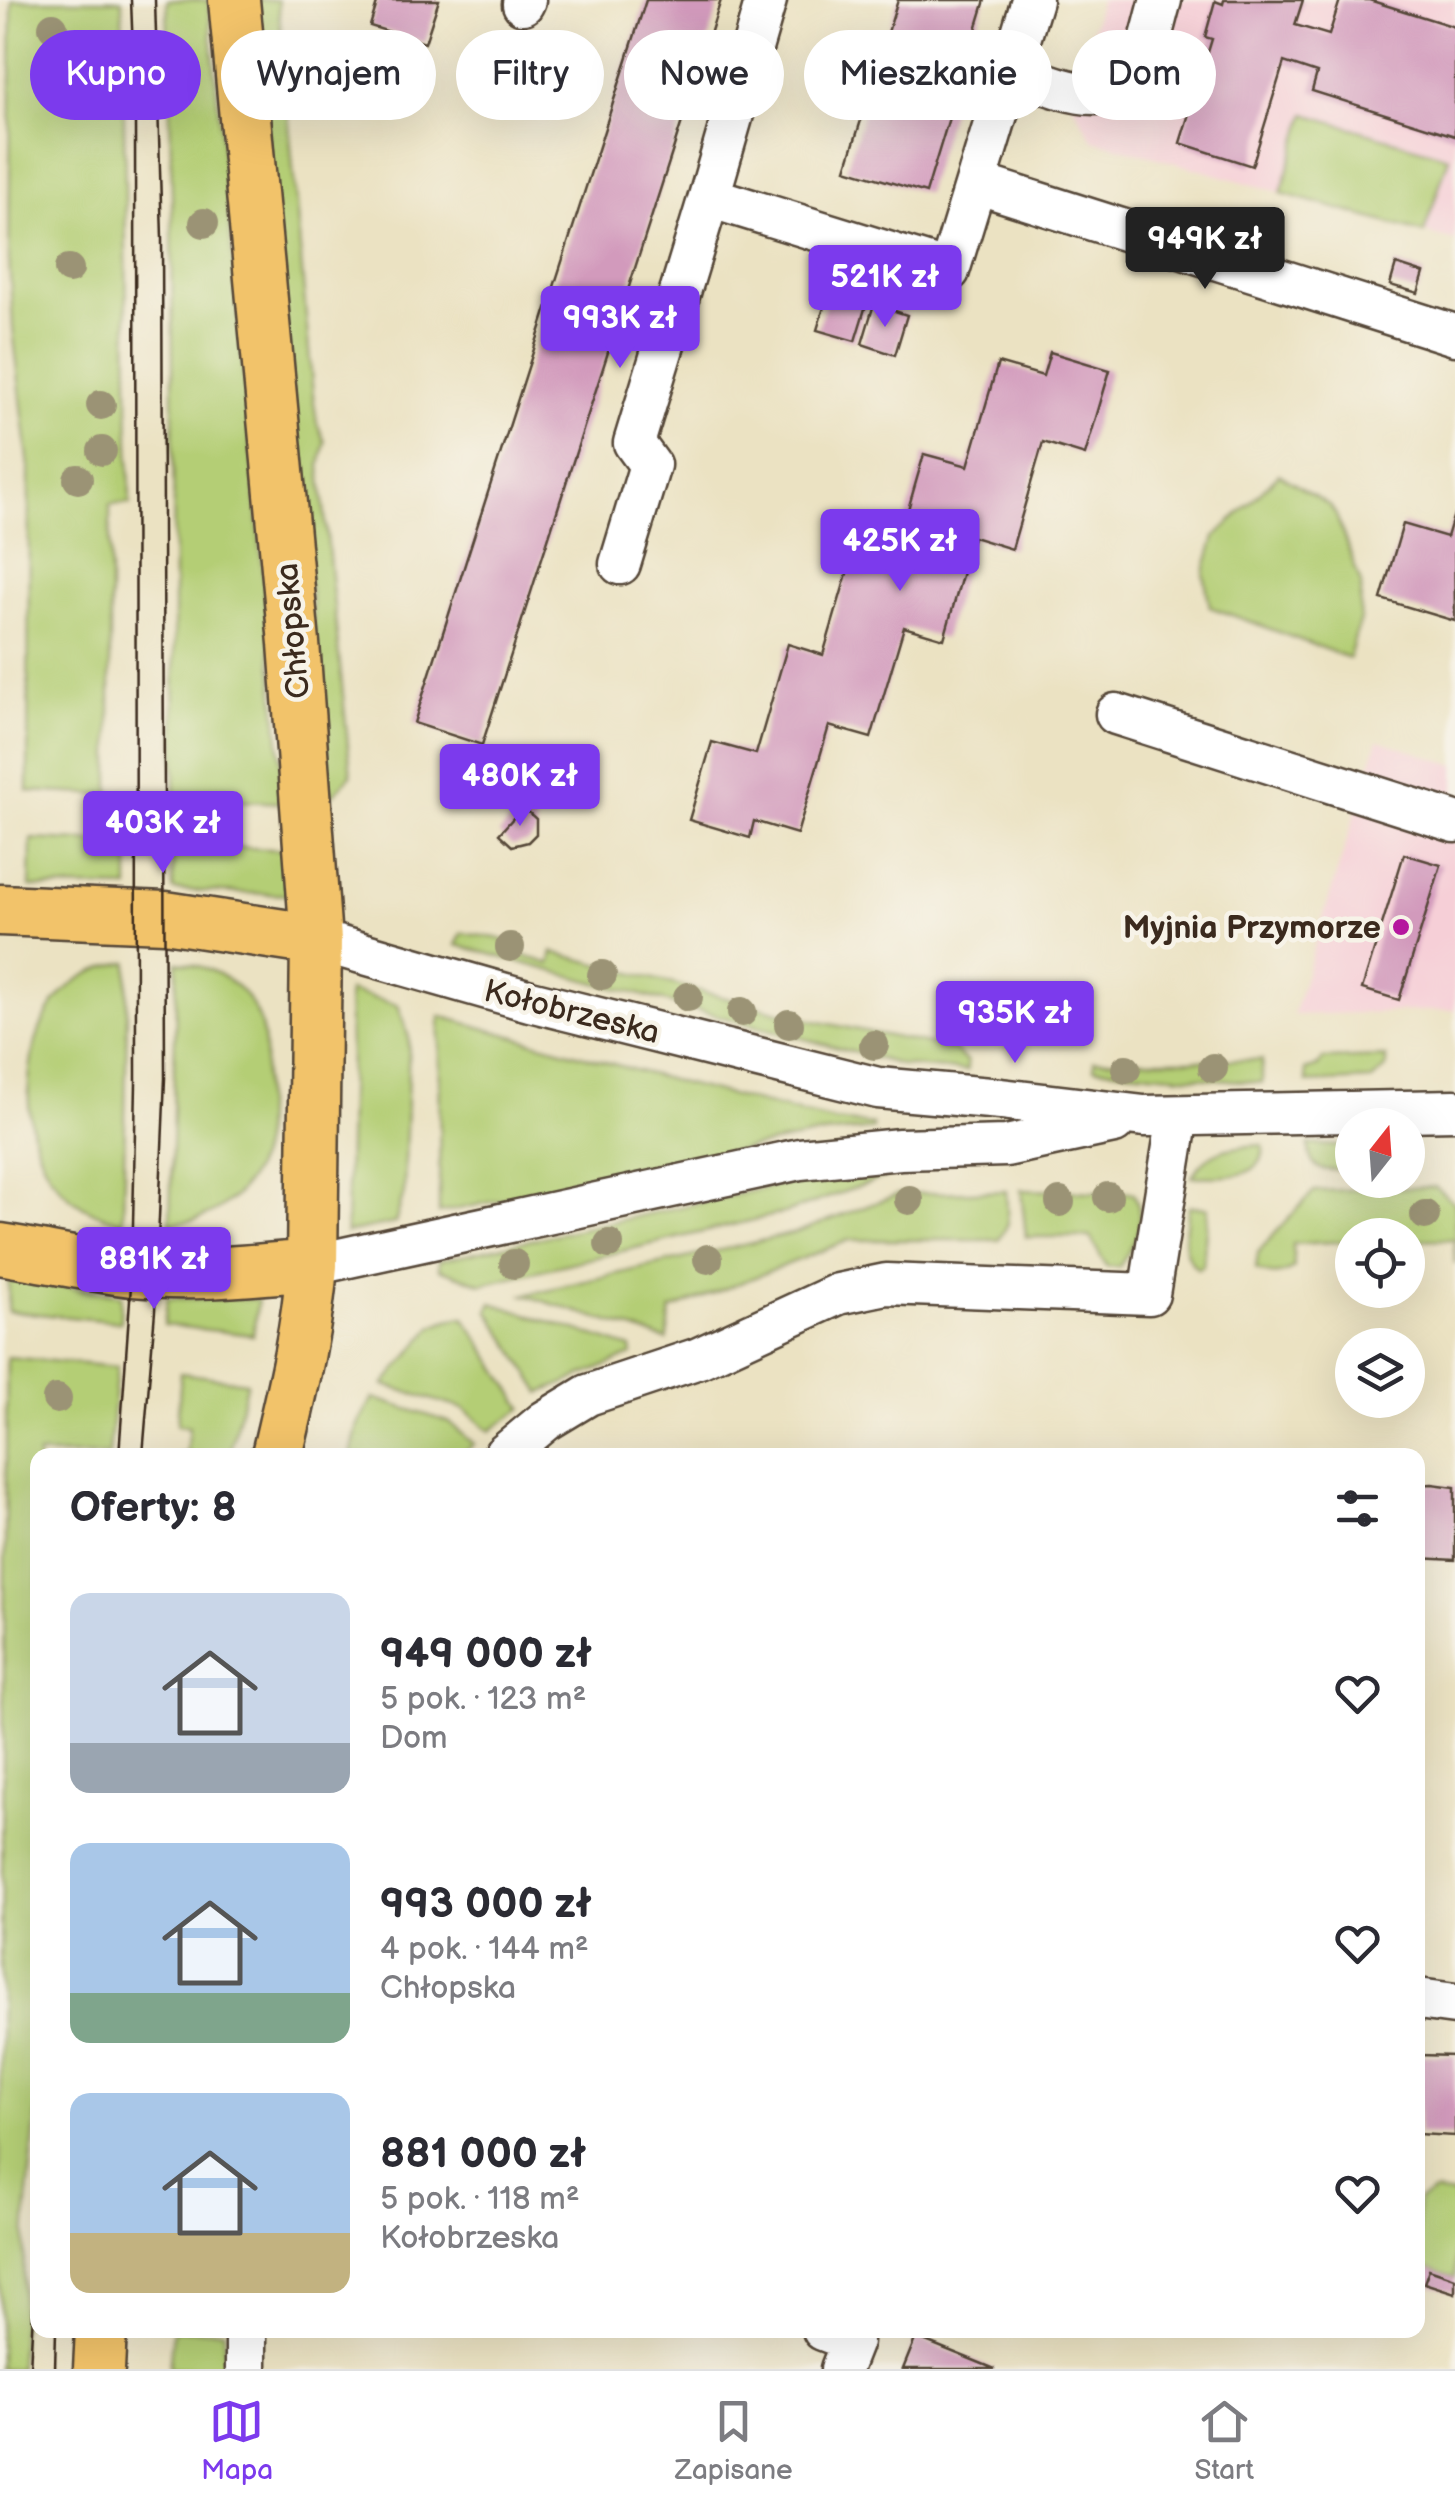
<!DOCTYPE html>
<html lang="pl">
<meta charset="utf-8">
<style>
body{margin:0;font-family:"Balsamiq Sans",sans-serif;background:#f2f2f3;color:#2b2b33;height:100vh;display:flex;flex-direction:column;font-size:38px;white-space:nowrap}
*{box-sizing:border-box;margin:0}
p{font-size:32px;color:#7c7c81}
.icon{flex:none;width:55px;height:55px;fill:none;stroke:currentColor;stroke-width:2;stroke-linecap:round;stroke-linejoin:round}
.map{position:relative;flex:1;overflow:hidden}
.details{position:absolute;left:30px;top:1448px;width:1395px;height:890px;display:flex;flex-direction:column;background:#fff;border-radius:20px;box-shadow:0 10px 40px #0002}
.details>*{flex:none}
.hud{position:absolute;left:30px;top:30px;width:1395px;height:90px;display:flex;gap:20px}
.needle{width:65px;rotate:17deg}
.controls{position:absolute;left:1335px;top:1108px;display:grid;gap:20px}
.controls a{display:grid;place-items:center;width:90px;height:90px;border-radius:50%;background:#fff;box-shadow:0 10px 40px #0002;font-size:50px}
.price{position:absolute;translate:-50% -85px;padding:0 22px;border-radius:10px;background:#7c3aed;color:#fff;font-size:32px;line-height:65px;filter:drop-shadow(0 2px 5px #0008)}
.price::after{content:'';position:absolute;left:50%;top:60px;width:30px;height:22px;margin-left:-15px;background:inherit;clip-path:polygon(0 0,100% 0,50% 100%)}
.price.active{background:#222;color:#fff}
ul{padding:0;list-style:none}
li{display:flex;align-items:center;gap:30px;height:250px;padding:0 40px}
li span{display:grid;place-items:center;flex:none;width:280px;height:200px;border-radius:20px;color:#555}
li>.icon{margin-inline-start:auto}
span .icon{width:120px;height:120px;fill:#fffc;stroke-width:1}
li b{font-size:42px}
h2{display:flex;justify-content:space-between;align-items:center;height:120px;padding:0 40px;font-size:42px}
.chip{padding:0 35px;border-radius:45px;background:#fff;box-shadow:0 10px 40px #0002;font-size:35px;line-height:90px}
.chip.active{background:#7c3aed;color:#fff}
.menu{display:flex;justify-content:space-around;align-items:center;height:140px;border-top:2px solid #e1e1e2;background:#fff;font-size:28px;color:#7c7c81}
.menu a{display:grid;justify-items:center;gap:5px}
.menu .active{color:#7c3aed}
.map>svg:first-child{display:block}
.built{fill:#f6cfd7}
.green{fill:#b4ce74;stroke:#787c49;stroke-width:2.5}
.building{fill:#d29abc}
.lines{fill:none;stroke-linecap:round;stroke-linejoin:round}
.minor-casing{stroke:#554637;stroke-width:45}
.major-casing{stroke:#554637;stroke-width:55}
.minor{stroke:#fff;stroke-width:40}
.major{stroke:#f2c36a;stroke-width:50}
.tram{stroke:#3b2a1e;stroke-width:2.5}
.tree{fill:#9b9374}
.poi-dot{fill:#b5179e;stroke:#f7f3e8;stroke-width:4}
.labels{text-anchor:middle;stroke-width:9;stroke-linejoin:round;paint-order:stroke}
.street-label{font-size:32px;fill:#3b2a1e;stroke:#f7f3e8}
.poi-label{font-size:32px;font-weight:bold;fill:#3b2a1e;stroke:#f7f3e8;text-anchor:end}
</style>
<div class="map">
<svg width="1455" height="2369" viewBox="0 0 1455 2369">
<rect width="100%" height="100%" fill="#f7f3e8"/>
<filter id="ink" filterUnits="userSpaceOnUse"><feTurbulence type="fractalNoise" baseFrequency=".01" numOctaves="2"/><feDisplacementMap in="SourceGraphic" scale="20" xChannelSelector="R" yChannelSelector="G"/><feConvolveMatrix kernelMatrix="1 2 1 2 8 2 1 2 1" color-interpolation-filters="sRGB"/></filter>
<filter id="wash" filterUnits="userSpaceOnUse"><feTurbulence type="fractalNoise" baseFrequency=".0048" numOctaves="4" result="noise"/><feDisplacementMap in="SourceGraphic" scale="40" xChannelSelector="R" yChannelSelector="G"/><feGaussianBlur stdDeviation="2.25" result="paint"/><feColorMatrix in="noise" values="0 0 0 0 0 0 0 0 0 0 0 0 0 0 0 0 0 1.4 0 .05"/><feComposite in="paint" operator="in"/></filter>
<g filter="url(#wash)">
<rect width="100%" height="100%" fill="#ebe2c2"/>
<!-- built -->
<path class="built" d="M1100 0H1455V241L1093 140 1072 103Z
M1378 740 1455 765V1010L1293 1015Z"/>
<!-- green -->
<path class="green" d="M12 0H122L130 504H110V795L28 791 29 468 13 329 9 259Z
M167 0H208L285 803 175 798 172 196Z
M254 0H278L313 395 317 423 325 442 320 466 351 775 330 798Z
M1306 114 1449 157 1424 233 1281 193Z
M1279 474 1330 506 1336 515 1361 584 1360 619 1349 658 1210 607 1204 574 1215 537Z
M31 839 129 843V888L30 887Z
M172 844 290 850V895L173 890Z
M462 933 496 938 521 945 519 954 550 964 553 952 805 1019 953 1049 967 1062V1071L901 1065 456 945Z
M128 962 123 1222C98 1216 73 1204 57 1184 19 1139 20 1048 55 1002 73 978 100 966 128 962Z
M177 962C219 966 257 992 263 1036 266 1054 263 1073 264 1090 264 1113 265 1137 258 1159 245 1197 210 1223 170 1223Z
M348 991 398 1005 409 1038 404 1193 395 1223 346 1233 350 1055Z
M440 1016 678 1082 834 1121 873 1125V1129L815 1135 769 1144 439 1213Z
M1386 1057V1068L1372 1080 1307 1083 1305 1070 1318 1066 1323 1059Z
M1094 1060H1262V1083L1094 1068Z
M1309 1144 1352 1147V1169C1329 1170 1308 1176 1309 1144Z
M1263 1145C1268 1182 1215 1176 1192 1177 1208 1148 1232 1147 1263 1145Z
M905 1170 788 1212 482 1284 439 1269V1260L784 1184 863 1173Z
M1435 1187 1455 1203V1265L1454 1239 1408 1240V1235H1352V1241L1293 1244 1294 1267C1282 1277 1270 1276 1256 1269L1258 1252 1314 1191Z
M1021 1190 1134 1193C1147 1225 1137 1239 1119 1267L1106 1266 1090 1237H1026Z
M1006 1191 1008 1224 999 1240H849L671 1310 667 1340 524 1295 795 1233 899 1194Z
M1189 1206 1208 1208 1203 1266 1198 1269C1177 1252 1186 1229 1189 1206Z
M9 1278 121 1295 120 1322 8 1311Z
M167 1298 258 1299 253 1335 164 1325Z
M492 1303 631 1348 632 1355 541 1393 488 1310Z
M464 1317 523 1408 490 1431 464 1409 384 1385 433 1326 448 1320Z
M7 1357 117 1367 109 1455H38V2096L27 2204 19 2369H0V2105Z
M181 1373 247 1382 229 1455H174L186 1454 189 1427 177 1425Z
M373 1398 449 1422 474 1444 461 1455H351L358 1424Z
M1435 2192 1455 2195V2278L1418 2266V2200Z
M173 2330H224V2369H169Z"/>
<g id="blocks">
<!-- building -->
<path class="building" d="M378 0H439L425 43 370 26Z
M646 0H721L482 745 414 723Z
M898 0H985L926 193 846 169Z
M1224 0H1303L1295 25 1329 35 1340 0H1369L1455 27V136L1312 91 1317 73 1284 62 1252 166 1180 143 1212 39 1205 37 1215 1 1223 4Z
M1396 264 1424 273 1418 293 1390 285Z
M829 291 867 302 855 341 817 330Z
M874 304 907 315 895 355 862 344Z
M1050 352 1110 370 1085 455 1043 442 1012 549 973 537 944 639 904 627 871 738 829 726 797 834 754 821 750 838 689 820 712 742 756 754 788 644 823 655 853 553 892 565 924 454 968 466 998 363 1043 376Z
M1454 514 1455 621 1381 599 1403 524 1447 537Z
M523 807 536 819V834L528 842 512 846 499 834Z
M1404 854 1441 865 1399 1000 1362 989Z
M1432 1484 1455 1487V1560L1418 1558V1485Z
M1418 2055 1455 2056V2136L1418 2134Z
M1429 2269 1455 2278V2293L1424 2283Z
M916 2337 995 2369H903Z"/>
</g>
</g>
<g filter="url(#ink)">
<use href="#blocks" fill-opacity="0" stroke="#554637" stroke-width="2.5"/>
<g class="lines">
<!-- minor casing -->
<g class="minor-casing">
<path id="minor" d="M766 0 709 197 949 271 1032 0
M523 4 525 0
M1011 71C1053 85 1120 120 1143 61 1151 42 1155 20 1161 0
M976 183 1455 335
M620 564 650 465 634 443 709 197
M1116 714 1455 822
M316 940 530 1001 878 1088 1001 1099 1144 1116 1455 1110
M312 1265 800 1159 900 1149 1006 1146 1114 1123
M504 1455 545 1421 588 1395 699 1358 838 1294 886 1284 1149 1294 1178 1116
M1418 1999 1455 2004
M246 2330V2369
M823 2330 852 2341 841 2369"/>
</g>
<!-- major casing -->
<g class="major-casing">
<path id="major" d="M234 0 294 643 316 940 312 1265C307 1331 292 1391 277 1455
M0 910 165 917 316 940
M0 1249C44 1256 88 1266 132 1271 191 1277 253 1270 312 1265
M99 2369 101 2330"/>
</g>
<!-- minor -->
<use href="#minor" class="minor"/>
<!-- major -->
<use href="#major" class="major"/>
<!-- tram -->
<path class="tram" d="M119 1455 132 1271 136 1083 135 105 131 0
M143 1455 155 1311 165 1078 162 238 155 0
M30 2369 38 2212
M55 2369 56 2330"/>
</g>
<!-- trees -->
<g class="tree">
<circle cx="53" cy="27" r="15"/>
<circle cx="204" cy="223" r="15"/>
<circle cx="69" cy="269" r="15"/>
<circle cx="101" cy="405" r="15"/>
<circle cx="102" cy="451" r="15"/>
<circle cx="78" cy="479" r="15"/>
<circle cx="510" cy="947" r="15"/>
<circle cx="602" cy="975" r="15"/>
<circle cx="688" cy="997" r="15"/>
<circle cx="742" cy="1012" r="15"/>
<circle cx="789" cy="1024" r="15"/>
<circle cx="874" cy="1045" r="15"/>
<circle cx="1213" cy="1068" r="15"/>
<circle cx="1126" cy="1069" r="15"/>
<circle cx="1108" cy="1197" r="15"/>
<circle cx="909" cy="1200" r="15"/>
<circle cx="1060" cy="1202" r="15"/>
<circle cx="1425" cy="1215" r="15"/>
<circle cx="609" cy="1244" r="15"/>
<circle cx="708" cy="1259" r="15"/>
<circle cx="514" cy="1264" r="15"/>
<circle cx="57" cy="1399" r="15"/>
</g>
</g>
<!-- markers -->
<circle class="poi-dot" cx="1401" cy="927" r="10"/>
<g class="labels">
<!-- street labels -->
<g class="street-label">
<text transform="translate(292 631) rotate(-95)" y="11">Chłopska</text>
<text transform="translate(572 1011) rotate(14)" y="11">Kołobrzeska</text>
</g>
<!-- poi labels -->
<g class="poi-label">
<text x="1381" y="938">Myjnia Przymorze</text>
</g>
</g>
</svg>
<div class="controls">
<a><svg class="needle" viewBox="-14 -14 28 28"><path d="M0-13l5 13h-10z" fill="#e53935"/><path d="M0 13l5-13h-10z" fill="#7c7c81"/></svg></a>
<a><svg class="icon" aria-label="locate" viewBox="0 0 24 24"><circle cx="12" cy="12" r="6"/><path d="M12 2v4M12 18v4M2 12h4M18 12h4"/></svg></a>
<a><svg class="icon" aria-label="layers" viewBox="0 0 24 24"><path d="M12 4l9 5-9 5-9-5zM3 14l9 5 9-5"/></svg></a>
</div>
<b class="price active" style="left:1205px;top:292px">949K zł</b>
<b class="price" style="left:885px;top:330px">521K zł</b>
<b class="price" style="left:620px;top:371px">993K zł</b>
<b class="price" style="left:900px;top:594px">425K zł</b>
<b class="price" style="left:520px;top:829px">480K zł</b>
<b class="price" style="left:163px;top:876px">403K zł</b>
<b class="price" style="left:1015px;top:1066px">935K zł</b>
<b class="price" style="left:154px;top:1312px">881K zł</b>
<div class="hud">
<a class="chip active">Kupno</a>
<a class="chip">Wynajem</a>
<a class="chip">Filtry</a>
<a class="chip">Nowe</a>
<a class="chip">Mieszkanie</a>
<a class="chip">Dom</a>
</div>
<section class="details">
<h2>Oferty: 8<svg class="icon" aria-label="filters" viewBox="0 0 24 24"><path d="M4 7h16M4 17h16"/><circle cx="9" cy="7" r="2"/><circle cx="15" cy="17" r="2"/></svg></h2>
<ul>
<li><span style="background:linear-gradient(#c9d6e8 75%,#9aa5b1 0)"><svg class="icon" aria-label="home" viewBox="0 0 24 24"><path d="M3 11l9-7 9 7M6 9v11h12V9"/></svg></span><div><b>949 000 zł</b><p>5 pok. · 123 m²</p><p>Dom</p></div><svg class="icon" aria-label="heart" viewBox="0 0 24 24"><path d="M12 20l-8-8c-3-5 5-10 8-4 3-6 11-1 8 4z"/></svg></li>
<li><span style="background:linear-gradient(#a9c7e8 75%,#7fa58c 0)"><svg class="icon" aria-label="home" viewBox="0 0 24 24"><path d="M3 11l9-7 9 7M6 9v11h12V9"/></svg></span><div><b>993 000 zł</b><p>4 pok. · 144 m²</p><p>Chłopska</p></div><svg class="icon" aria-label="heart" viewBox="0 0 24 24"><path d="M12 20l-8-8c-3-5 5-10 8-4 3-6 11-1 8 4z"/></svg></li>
<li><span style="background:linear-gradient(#a9c7e8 70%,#c2b280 0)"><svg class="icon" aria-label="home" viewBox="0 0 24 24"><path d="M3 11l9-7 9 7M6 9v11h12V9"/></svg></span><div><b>881 000 zł</b><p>5 pok. · 118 m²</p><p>Kołobrzeska</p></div><svg class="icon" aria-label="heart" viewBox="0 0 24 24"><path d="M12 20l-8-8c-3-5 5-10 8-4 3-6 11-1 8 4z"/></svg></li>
</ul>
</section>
</div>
<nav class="menu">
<a class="active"><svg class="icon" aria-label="map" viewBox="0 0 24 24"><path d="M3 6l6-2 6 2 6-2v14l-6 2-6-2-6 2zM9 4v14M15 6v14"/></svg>Mapa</a>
<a><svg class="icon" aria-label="saved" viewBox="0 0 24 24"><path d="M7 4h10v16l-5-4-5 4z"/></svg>Zapisane</a>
<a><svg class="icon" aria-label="home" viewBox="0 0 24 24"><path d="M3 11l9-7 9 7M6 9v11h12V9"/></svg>Start</a>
</nav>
